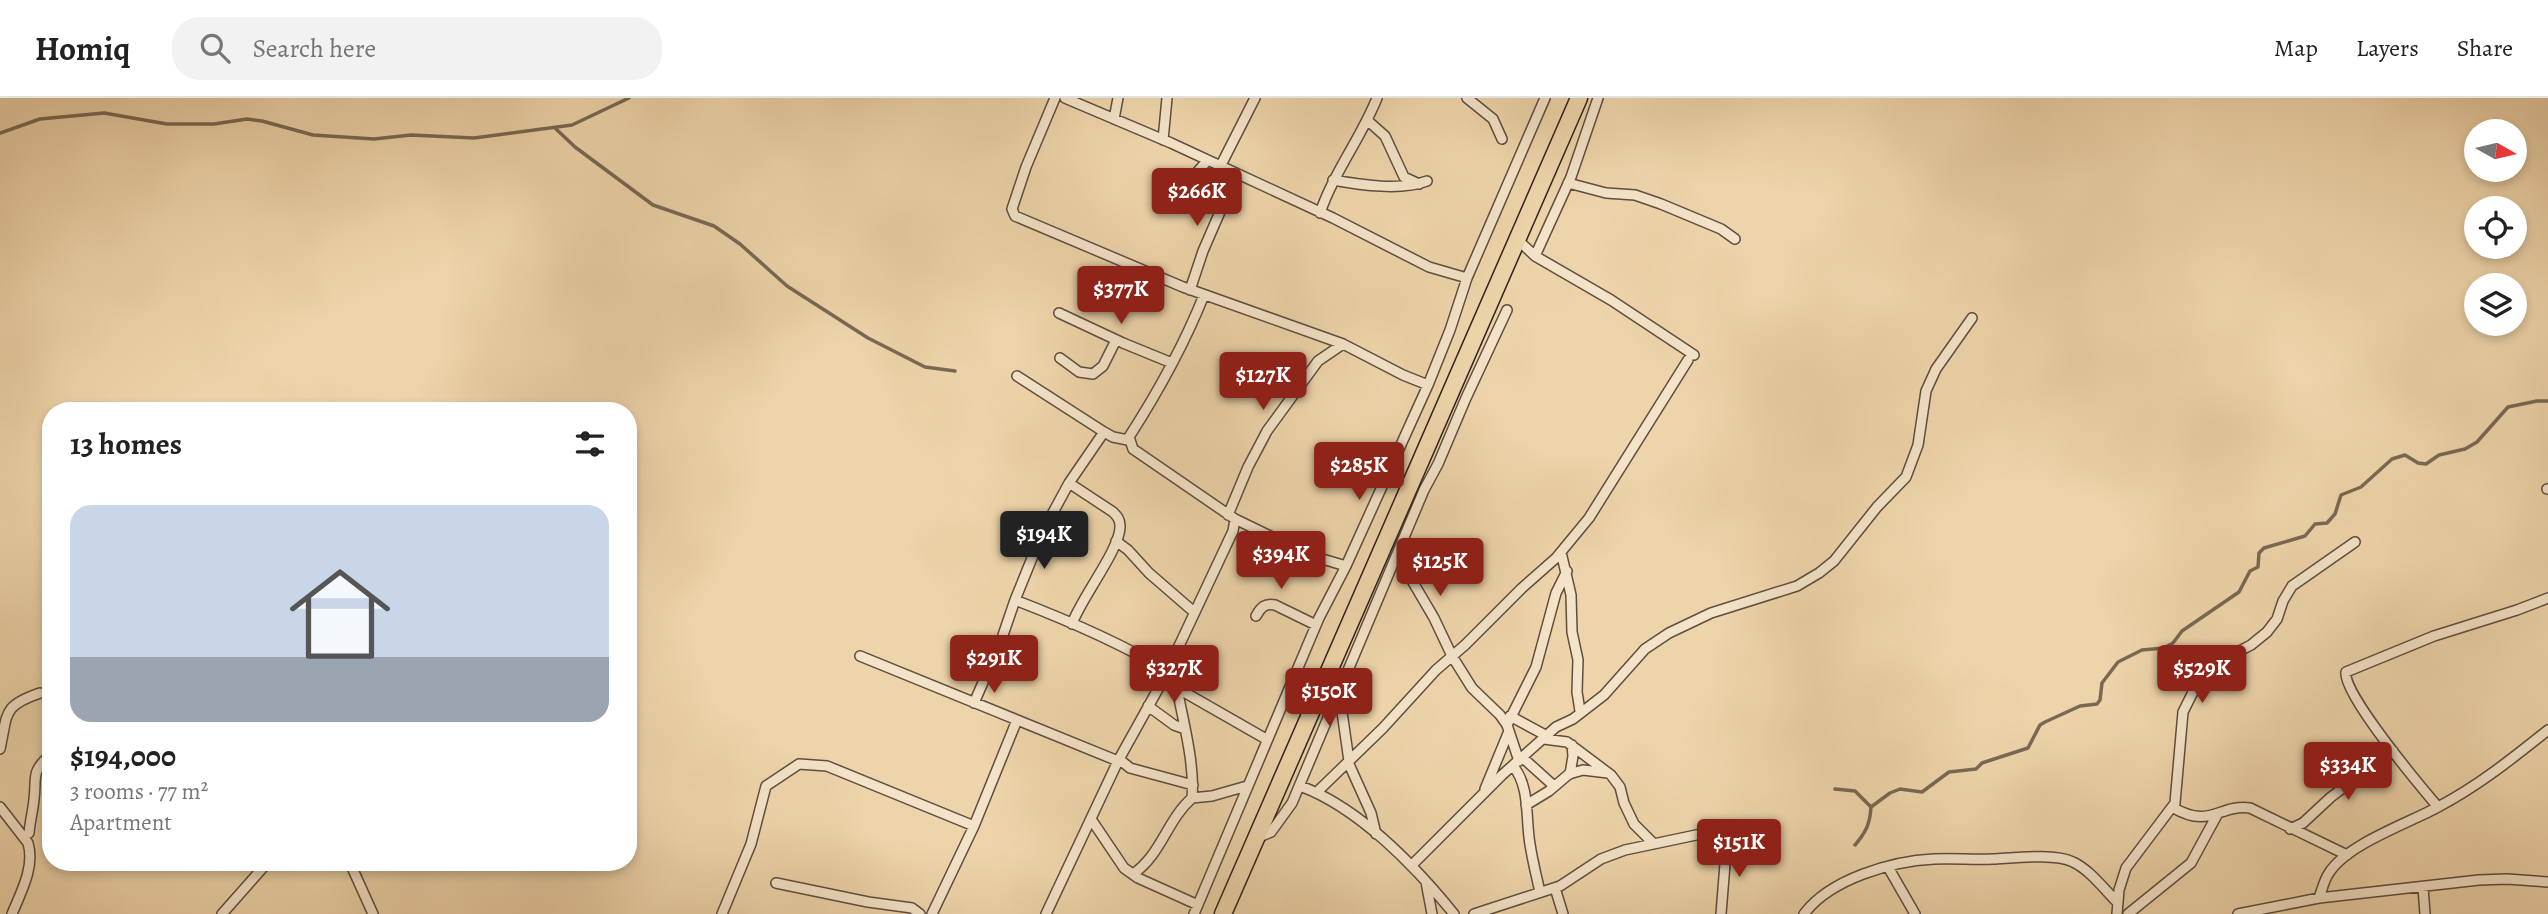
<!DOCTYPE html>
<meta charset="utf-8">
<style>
body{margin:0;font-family:Alegreya,serif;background:#f2f2f2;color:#222;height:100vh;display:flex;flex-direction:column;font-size:26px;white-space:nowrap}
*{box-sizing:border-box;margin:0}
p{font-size:23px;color:#767676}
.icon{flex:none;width:38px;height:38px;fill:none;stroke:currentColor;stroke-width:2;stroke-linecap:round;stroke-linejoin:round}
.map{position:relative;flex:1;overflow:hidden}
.side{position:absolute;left:42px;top:304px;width:595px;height:469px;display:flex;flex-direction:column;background:#fff;border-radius:28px;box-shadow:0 4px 10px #0003}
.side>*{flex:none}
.needle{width:46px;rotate:98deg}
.tools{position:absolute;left:2464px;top:21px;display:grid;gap:14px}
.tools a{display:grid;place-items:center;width:63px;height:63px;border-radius:50%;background:#fff;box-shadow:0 4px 10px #0003;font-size:35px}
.price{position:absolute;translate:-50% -60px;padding:0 16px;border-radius:7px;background:#8f2418;color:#fff;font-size:23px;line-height:46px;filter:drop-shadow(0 2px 4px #0008)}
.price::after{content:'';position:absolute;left:50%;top:42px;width:21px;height:16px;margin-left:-10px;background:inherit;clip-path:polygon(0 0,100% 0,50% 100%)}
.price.on{background:#222;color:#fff}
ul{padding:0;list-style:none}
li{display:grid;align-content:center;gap:14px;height:371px;padding:0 28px}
li span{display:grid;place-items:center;height:217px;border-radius:21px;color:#555}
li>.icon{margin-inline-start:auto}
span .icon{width:126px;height:126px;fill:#fffc;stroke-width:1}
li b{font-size:30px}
h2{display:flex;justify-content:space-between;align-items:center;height:84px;padding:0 28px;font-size:30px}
header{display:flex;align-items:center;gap:42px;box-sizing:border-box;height:98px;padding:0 35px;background:#fff;border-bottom:2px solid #e0e0e0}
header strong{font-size:33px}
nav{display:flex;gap:38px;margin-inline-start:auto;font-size:24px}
.search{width:490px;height:63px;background:#f2f2f2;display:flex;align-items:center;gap:18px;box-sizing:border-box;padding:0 24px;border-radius:28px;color:#767676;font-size:26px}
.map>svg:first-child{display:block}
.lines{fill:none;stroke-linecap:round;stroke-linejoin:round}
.stream{stroke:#796854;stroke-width:3.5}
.street-casing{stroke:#5d4e40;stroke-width:12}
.highway-casing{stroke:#2d211c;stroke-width:19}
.street{stroke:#f4e3c8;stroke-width:9}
.highway{stroke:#eed4aa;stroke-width:16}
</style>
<header>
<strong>Homiq</strong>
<div class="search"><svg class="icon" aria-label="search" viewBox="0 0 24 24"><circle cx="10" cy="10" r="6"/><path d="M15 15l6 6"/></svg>Search here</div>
<nav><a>Map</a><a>Layers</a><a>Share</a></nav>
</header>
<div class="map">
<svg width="2548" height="816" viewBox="0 0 2548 816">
<rect width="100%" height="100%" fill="#eed4aa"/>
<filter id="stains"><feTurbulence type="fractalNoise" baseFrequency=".00286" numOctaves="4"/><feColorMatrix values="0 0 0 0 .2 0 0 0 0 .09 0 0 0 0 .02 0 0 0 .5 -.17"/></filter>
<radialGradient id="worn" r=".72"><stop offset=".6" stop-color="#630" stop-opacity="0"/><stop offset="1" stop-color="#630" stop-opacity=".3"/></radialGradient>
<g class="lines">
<!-- stream -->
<path class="stream" d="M555 30 575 49 653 107 714 128 740 146 787 188 868 240 925 269 955 273
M0 35 40 21 104 15 167 26H214L247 21 262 23 313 37 374 41 411 37 474 40 572 27 629 0
M1835 691 1855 693 1871 709C1870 726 1866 734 1855 747
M1871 709 1890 695 1900 691 1922 694 1949 674 1976 671 1982 665 2028 650 2040 627 2045 624 2080 608 2097 606 2100 602 2102 585 2118 564 2142 552 2164 550 2173 545 2182 533 2239 494 2250 473 2258 469 2259 455 2264 450 2305 438 2315 426 2327 425 2335 416 2341 397 2361 389 2392 361 2405 357 2418 365 2426 366 2439 357 2465 351 2477 344 2508 309 2537 303H2548"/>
<!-- street casing -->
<g class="street-casing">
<path id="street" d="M1055 0 1026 69 1012 111 1015 118 1183 189 1343 246 1403 277 1428 287
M1065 0 1171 45 1333 120 1429 169 1467 180
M1467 0 1493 21 1502 41
M1114 21 1118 0
M1367 22 1385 38 1404 79 1419 86
M1163 42 1167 0
M1220 69 1255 0
M1333 82C1361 87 1401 93 1427 83
M1568 85 1606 95 1635 97 1661 106 1721 131 1735 141
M1177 97 1207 63
M1320 115C1334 74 1361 40 1377 0
M1518 142 1535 158 1611 202 1694 257
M1535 158 1571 79 1598 0
M1190 192 1203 153 1226 100 1222 70
M1204 197C1184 247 1158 294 1129 339L1133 351 1235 421 1309 457 1346 468
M1059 215 1123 245 1172 265
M1060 260 1079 274 1093 276 1103 268 1116 242
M1017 278 1104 334 1113 339 1128 342
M1069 385 1113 414C1117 418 1120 421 1120 428 1121 450 1081 500 1072 526
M2547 391H2548
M1228 417 1248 369 1267 333 1318 263 1343 246
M1116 443 1128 452 1149 475 1194 514
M1561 454 1571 497 1572 534 1578 562 1577 594 1580 613
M1397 457 1434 520 1452 558 1472 590 1500 617 1507 627 1519 663
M1015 502C1067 522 1119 544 1167 573
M1256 518C1261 509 1265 505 1275 507L1316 527
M860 558 1118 663
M1163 582 1266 641
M1177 590C1183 623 1195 666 1192 700
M1339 593 1349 663
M974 605 1001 543 1015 502 1043 433 1069 385 1104 334
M1148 608 1174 627 1185 631
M1510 618 1547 638
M1507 627 1536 569 1556 495 1567 473
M1544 641 1567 644 1611 677 1620 689 1624 705 1634 726 1654 746
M0 651C8 615 2 608 40 595
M1523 660 1554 688
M1119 661 1130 670 1193 687
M1348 664 1371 715 1376 736
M1513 668C1529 687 1526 715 1529 739 1531 757 1536 776 1540 794
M1570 676 1573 658 1572 647
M1300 688C1358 709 1415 768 1454 816
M1485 691 1509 633
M1317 694 1383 630 1436 572 1465 547 1522 490 1556 460 1589 420 1688 262
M1526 707 1549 693 1569 676 1583 672 1608 675
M0 709 28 745C35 769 21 794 12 816
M2172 709C2211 732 2218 706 2250 710L2347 757
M2438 709C2421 689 2342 595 2346 574L2434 538 2517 512 2548 500
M1091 721 1124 770 1138 780 1198 807
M2290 731 2303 725 2331 699 2393 653
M29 735C30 723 33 713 34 701 37 678 30 675 51 656
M1257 740 1271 734 1292 705 1424 392 1438 366 1466 300 1507 212
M350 765 373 816
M1413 766 1502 677 1556 629 1573 621 1604 597 1645 551 1669 535 1711 515 1797 488 1819 475 1834 463 1877 409 1906 379 1918 347 1926 293 1936 271 1972 220
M1888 769 1915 816
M1133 776C1161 757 1167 722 1192 700L1212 698 1247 688
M1426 784 1432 816
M776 785 868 804 912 810 920 816
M2423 789 2425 816
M1555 790 1563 816
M2319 800C2322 792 2324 782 2329 775 2347 746 2409 725 2438 709 2478 688 2513 660 2548 632
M222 816 267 765
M722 816 751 746 766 688 799 666 827 668 974 728
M932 816 974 728 1017 622
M1046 816 1118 663 1163 582 1233 433 1235 421
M1194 816 1319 520 1346 468 1428 287 1450 232 1467 180 1545 0
M1474 816 1560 788 1601 761 1625 752 1715 733 1724 736 1727 741 1721 816
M1804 816C1830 781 1892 763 1934 761 1954 760 1974 762 1993 761 2014 760 2055 755 2073 764 2090 772 2104 791 2117 804
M2117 816 2119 792 2126 770 2175 705 2183 614 2196 588 2226 560 2251 547 2267 534 2277 521 2283 503 2292 488 2355 444
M2128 816 2191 765 2217 717
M2238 816 2319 800 2479 782 2507 781 2548 784"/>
</g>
<!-- highway casing -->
<g class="highway-casing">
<path id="highway" d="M1223 816 1579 0"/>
</g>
<!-- street -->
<use href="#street" class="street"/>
<!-- highway -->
<use href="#highway" class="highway"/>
</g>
<rect width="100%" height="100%" filter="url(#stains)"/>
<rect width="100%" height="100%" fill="url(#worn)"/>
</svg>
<div class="tools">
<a><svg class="needle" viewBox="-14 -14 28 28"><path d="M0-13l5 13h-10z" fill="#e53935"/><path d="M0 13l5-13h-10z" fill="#767676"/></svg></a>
<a><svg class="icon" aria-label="locate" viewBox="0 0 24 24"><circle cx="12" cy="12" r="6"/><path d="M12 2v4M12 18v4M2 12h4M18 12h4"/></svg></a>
<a><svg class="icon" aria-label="layers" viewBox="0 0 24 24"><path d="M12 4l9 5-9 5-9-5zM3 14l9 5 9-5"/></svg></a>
</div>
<b class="price" style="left:1197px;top:130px">$266K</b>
<b class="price" style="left:1121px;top:228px">$377K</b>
<b class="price" style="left:1263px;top:314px">$127K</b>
<b class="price" style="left:1359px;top:404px">$285K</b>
<b class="price on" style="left:1044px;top:473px">$194K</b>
<b class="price" style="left:1281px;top:493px">$394K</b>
<b class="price" style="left:1440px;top:500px">$125K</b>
<b class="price" style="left:994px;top:597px">$291K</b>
<b class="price" style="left:1174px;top:607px">$327K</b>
<b class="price" style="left:2202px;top:607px">$529K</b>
<b class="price" style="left:1329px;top:630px">$150K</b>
<b class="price" style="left:2348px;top:704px">$334K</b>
<b class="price" style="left:1739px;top:781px">$151K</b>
<section class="side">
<h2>13 homes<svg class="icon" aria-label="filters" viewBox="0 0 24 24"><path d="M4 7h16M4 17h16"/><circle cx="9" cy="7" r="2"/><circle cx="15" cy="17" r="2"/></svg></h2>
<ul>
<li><span style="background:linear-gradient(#c9d6e8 70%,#9aa5b1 0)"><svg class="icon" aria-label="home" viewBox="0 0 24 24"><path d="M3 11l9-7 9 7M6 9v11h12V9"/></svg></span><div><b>$194,000</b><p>3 rooms · 77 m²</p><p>Apartment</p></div></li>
</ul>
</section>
</div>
